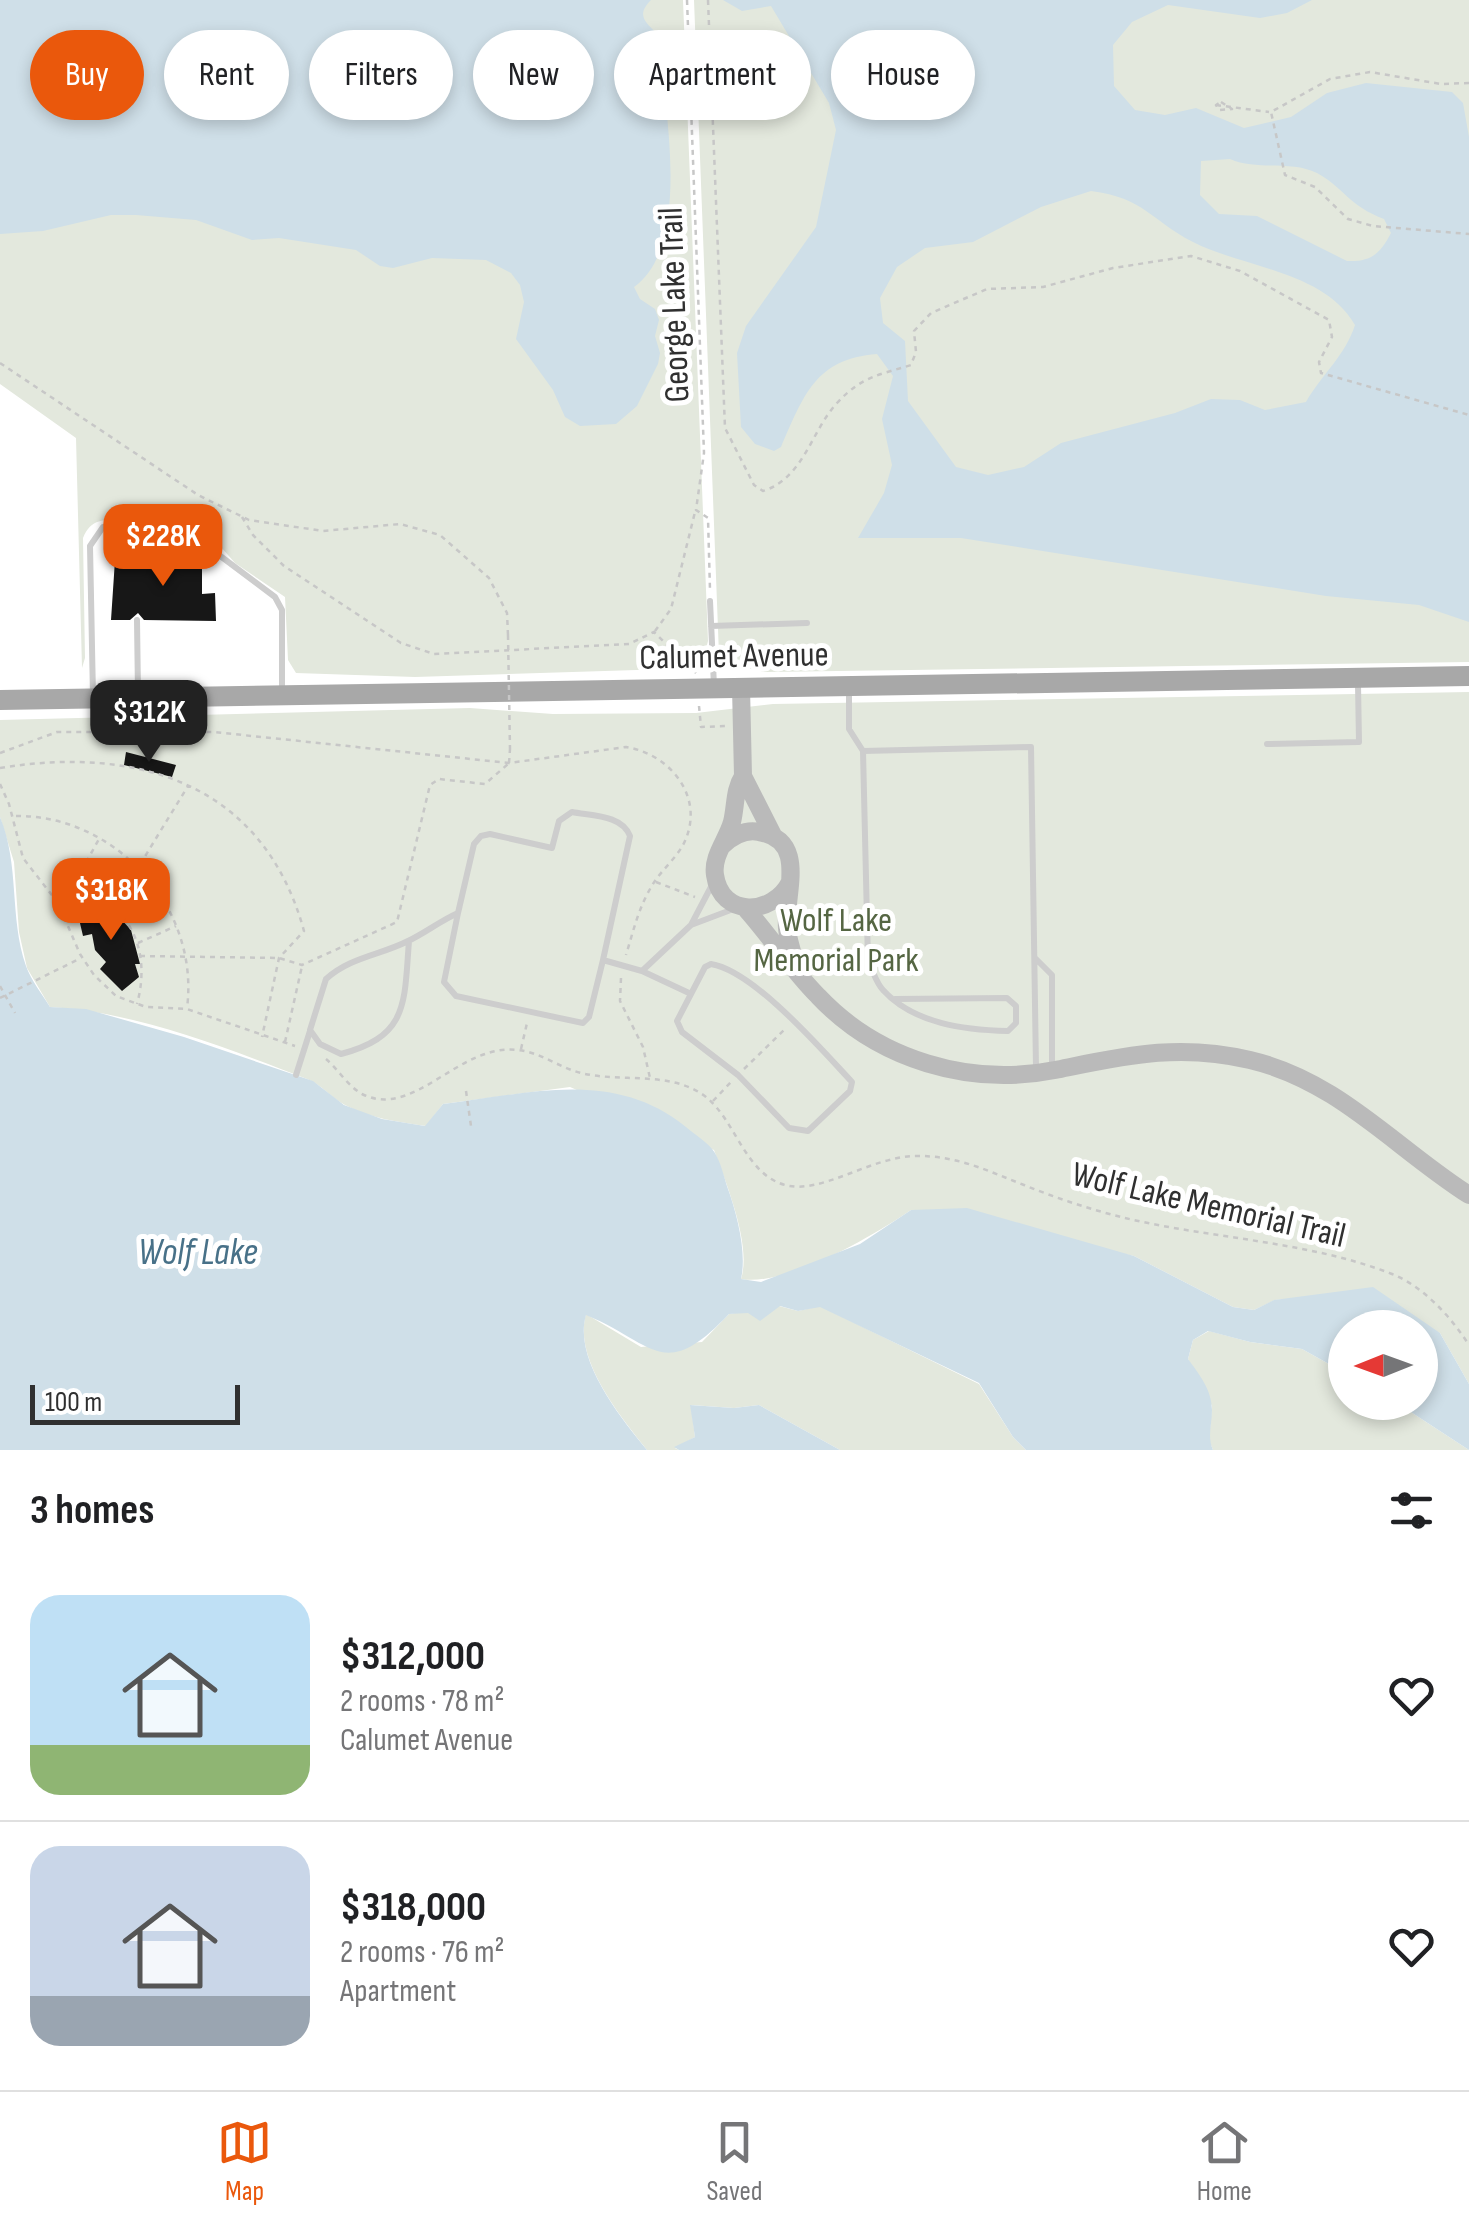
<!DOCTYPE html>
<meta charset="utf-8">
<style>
body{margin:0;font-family:"Sofia Sans Condensed",sans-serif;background:#f2f2f2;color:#202124;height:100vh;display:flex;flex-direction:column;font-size:38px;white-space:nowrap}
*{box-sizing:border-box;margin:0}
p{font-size:32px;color:#757577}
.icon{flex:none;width:55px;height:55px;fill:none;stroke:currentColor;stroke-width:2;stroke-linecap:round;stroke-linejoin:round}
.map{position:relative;height:1450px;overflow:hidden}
.details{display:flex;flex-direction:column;background:#fff;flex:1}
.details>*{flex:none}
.hud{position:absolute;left:30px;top:30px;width:1410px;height:90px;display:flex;gap:20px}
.needle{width:65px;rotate:269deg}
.controls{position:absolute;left:1328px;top:1310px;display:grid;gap:20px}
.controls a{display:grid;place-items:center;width:110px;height:110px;border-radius:50%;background:#fff;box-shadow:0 5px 15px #0003;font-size:50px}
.scale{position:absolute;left:30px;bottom:25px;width:210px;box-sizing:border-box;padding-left:10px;border:5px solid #303030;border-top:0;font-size:28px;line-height:35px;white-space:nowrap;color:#303030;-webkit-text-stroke:8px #fff;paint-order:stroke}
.price{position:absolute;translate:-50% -85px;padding:0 22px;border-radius:20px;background:#ea580c;color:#fff;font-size:32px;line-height:65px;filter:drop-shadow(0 2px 5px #0008)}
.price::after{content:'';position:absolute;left:50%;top:60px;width:30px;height:22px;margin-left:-15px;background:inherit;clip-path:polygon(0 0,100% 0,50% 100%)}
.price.selected{background:#222;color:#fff}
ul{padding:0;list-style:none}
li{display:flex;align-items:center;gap:30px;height:250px;padding:0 30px}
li+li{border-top:2px solid #e0e0e0}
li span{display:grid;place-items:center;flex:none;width:280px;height:200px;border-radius:30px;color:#555}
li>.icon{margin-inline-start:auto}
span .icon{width:120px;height:120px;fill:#fffc;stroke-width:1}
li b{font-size:42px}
h2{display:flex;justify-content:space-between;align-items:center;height:120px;padding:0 30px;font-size:42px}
.pill{padding:0 35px;border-radius:45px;background:#fff;box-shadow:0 5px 15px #0003;font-size:35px;line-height:90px}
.pill.selected{background:#ea580c;color:#fff}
.dock{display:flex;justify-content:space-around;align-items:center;height:140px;border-top:2px solid #e0e0e0;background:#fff;font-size:28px;color:#757577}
.dock a{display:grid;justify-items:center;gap:5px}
.dock .selected{color:#ea580c}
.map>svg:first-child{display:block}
.green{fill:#e3e8dd}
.water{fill:#cfdfe8;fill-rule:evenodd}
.building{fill:#171717}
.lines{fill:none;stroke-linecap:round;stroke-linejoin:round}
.path{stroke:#c7c7c7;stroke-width:2.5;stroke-dasharray:5 5;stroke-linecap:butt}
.lane{stroke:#cdcdcd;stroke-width:6}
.secondary{stroke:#bababa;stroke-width:18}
.primary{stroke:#a8a8a8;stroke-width:20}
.path-bridge{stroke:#c7c7c7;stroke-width:2.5;stroke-dasharray:5 5;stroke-linecap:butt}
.labels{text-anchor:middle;stroke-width:10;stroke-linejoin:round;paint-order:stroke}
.street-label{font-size:35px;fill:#303030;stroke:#fff}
.park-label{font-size:35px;fill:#556643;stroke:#fff}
.water-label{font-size:38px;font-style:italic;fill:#487188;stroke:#fff}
</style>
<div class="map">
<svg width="1469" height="1450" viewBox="0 0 1469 1450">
<rect width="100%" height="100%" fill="#fff"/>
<!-- green -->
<path class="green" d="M0 0H683L708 641 701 668 415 677 296 673 288 660 285 597 235 563 221 547 179 522 134 520V511L124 510 123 519C104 520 91 518 83 538L85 658 82 668 76 438 0 384Z
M694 0H1469V662L765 672 723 663 719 655Z
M1469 692V1384L1440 1333 1312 1297 1275 1300 1254 1310 1233 1307 1134 1256 911 1210C873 1236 786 1287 741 1279 752 1245 726 1183 714 1150L570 1087 443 1104 426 1126C398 1122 369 1118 345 1105 331 1098 321 1084 307 1079 227 1048 136 1012 50 1007L27 968 19 932 14 862 0 817V720L470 708 553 714 696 713 773 704Z
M779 1306 798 1311 820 1306 979 1384 1013 1437 1026 1450H840L759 1405 734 1408 691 1405 695 1437 675 1448 679 1450H647C620 1416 573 1359 586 1314L641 1347 702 1342 729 1314Z
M1209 1331 1250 1342 1302 1349 1345 1373V1402L1397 1403 1469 1450H1213L1209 1440 1212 1406 1188 1359 1193 1340Z"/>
<!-- water -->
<path class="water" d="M0 0H651C636 15 645 21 656 33 665 99 693 246 634 287L640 299 655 309 659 320 655 336 660 353 658 364 637 406 616 424 580 426 565 417 553 390 516 339 524 302 520 285 511 273 486 260 432 258 393 268 380 266 356 250 279 238 252 240 196 220 136 215H111L43 231 0 234Z
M723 0H1312L1287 13 1260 18 1168 5 1132 22 1113 45 1114 86 1135 110 1165 115 1196 108 1244 128 1291 117 1327 93 1366 83 1452 92 1463 103 1469 137V622L1419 605 1326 596 961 538H858L884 493 892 465 882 419 893 376 877 354C815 359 804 395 781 447L774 451 755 444 741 427 737 353 746 326 816 227 836 130 829 103 771 6 742 11ZM1230 159C1257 171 1291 160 1317 173 1343 187 1349 206 1384 219L1391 233C1380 254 1371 262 1347 261L1257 216 1219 214 1200 195 1201 161ZM1091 191C1145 198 1150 220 1193 242 1244 268 1324 271 1355 325 1345 356 1322 374 1306 402L1265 410 1240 400 1211 399 1175 413 1061 443 1024 467 988 475 956 467 908 401 905 341 883 323 880 298 897 267 925 248 973 242 1041 207Z
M0 817C20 865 9 917 26 966 31 980 42 994 50 1007L86 1009 184 1037 313 1081 344 1105 382 1119 425 1126 443 1104C528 1094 613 1068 686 1127 695 1135 709 1143 715 1153 721 1163 724 1177 728 1189 737 1214 747 1253 741 1279L761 1282 860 1244 911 1210 967 1208 1134 1256 1233 1307 1254 1310 1274 1300 1373 1287 1440 1333 1469 1384V1450L1397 1403 1420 1402V1328H1345V1373L1302 1349 1250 1342 1208 1331 1193 1340 1188 1359C1199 1374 1212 1390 1212 1410 1212 1425 1207 1436 1213 1450H1026L1013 1437 979 1383 820 1307 798 1311 780 1306 760 1321 748 1313 729 1314C663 1384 654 1343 586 1315 573 1359 620 1417 647 1450H0Z
M690 1405 734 1408 759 1405 840 1450H679L674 1447 695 1437Z"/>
<!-- building -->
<path class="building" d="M174 549 202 551V594L215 593 216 621 144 620 138 613 130 620H111L115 560H127L135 567 141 560H157V552Z
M126 752 176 765 172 777 124 765Z
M96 900 105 911 109 906 131 930 140 964H135L139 977 122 991 100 969 106 962 95 950 92 934 83 936 76 906Z"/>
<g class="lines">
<!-- path -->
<path class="path" d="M687 0 704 453 696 510 708 518 710 590
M708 0 725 428 754 485 763 491C804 478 811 431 837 403 862 376 879 375 911 365L916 352 914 331 931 313 987 289 1043 287 1113 268 1191 256 1240 271 1329 320 1332 337 1319 362 1321 373 1469 415
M1469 83 1441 84 1370 72 1330 79 1271 112 1285 175 1315 187 1348 219 1373 226 1469 234
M1221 102 1232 109 1219 110 1216 105Z
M1216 105 1269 112
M0 363 198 495 249 520 323 531 400 524 440 535 489 578 507 613 508 635
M242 517 253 535 284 566 401 643 434 654 629 644 654 632 696 673
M655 631 671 609 695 512
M699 706 701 727 727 726
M0 753 57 732H214L509 763 626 747C671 754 707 799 683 845 674 861 659 872 650 889 638 910 633 932 626 955
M509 763 510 749
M0 768C140 745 264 785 304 931L279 958 262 1037
M0 784 9 804 23 858 58 903 80 954 94 975 116 996 146 1007 187 1009 295 1046
M16 816C116 815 200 908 187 1008
M656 882 695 897
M72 888C129 900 152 949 137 1004
M62 906 99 839
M114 907 188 786
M123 916 159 894
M138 943 176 926
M140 956 279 958 302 965 397 922 430 785 439 779 485 784 508 764
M621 978 620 1001 643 1047 650 1078
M0 986 15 1013
M0 998 79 959
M285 1042 302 966
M521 1049 527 1023
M326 1059C338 1069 349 1088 364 1095 416 1118 459 1043 518 1050 540 1052 560 1068 581 1073 622 1083 671 1070 706 1097 736 1121 745 1174 785 1185 821 1195 870 1157 915 1156 956 1155 988 1171 1024 1185 1056 1198 1092 1210 1125 1218 1213 1239 1308 1241 1392 1274 1424 1287 1451 1317 1469 1345
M744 1069 785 1029
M466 1091 471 1126
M713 1101 731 1082"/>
<!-- lane -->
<path class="lane" d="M134 526V560
M710 601 714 686
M137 620 138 694
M711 626 807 623
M849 692V729L863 751 1031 747 1036 1068
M93 697 90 546 103 527 175 528 195 537 275 597 282 610V694
M1267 744 1359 742 1358 684
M863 751 868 962C873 970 876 983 883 990 914 1024 965 1030 1008 1031L1016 1023V1006L1007 998 895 999
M458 913 444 982 456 996 583 1023 589 1017 603 960
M691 925 736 908
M409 941C404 1003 409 1036 341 1054L320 1044 310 1030 326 979C350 957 381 955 408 941 425 933 440 921 458 913L474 844 481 836 490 834 552 848 559 821 572 812C593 816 622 815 630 836L603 960 642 971 691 925 713 883
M1035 958 1052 975V1069
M711 964C754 971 822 1050 852 1082L850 1091 808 1131 789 1128 738 1075 682 1032 677 1021 705 967Z
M642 971 689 993
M296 1075 310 1031"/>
<!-- secondary -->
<path class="secondary" d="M741 687 743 776C734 790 736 806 732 822 727 840 712 856 715 875 721 918 773 916 790 882
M743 776 774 837
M723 845C733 836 745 829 759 832 809 840 784 895 787 928 788 941 793 954 797 967
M745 908C771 937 791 969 818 996 878 1060 970 1087 1055 1070 1125 1056 1178 1043 1250 1060 1339 1081 1395 1148 1469 1195"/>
<!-- primary -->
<path class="primary" d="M0 700 1469 676"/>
<!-- path-bridge -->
<path class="path-bridge" d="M508 635 510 749"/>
</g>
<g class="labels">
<!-- street labels -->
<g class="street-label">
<text transform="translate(673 305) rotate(-92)" y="12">George Lake Trail</text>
<text transform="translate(734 655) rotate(-1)" y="12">Calumet Avenue</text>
<text transform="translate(1209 1204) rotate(13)" y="12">Wolf Lake Memorial Trail</text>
</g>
<!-- park labels -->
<g class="park-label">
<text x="836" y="931">Wolf Lake<tspan x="836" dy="40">Memorial Park</tspan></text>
</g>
<!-- water labels -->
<g class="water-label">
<text x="198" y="1264">Wolf Lake</text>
</g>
</g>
</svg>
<div class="controls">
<a><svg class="needle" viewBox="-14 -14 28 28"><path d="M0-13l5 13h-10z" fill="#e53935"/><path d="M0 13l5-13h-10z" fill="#757577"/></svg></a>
</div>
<div class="scale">100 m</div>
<b class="price" style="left:163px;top:589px">$228K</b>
<b class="price selected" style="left:149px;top:765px">$312K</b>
<b class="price" style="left:111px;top:943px">$318K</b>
<div class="hud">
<a class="pill selected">Buy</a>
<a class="pill">Rent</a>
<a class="pill">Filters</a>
<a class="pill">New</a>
<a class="pill">Apartment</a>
<a class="pill">House</a>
</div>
</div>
<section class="details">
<h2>3 homes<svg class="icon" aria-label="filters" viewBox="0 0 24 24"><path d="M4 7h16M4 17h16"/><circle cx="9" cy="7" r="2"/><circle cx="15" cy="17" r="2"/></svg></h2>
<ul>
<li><span style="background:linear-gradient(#bfe0f5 75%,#8fb573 0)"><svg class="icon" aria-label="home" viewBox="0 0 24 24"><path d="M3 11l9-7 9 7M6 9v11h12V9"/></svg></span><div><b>$312,000</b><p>2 rooms · 78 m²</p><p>Calumet Avenue</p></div><svg class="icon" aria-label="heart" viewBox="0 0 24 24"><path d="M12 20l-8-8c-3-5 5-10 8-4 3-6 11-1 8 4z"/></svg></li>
<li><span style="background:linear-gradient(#c9d6e8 75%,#9aa5b1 0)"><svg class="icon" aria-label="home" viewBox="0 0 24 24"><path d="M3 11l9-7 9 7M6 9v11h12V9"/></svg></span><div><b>$318,000</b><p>2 rooms · 76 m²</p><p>Apartment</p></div><svg class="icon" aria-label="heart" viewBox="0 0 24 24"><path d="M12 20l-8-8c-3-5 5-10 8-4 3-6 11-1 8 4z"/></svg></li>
</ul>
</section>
<nav class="dock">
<a class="selected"><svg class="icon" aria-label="map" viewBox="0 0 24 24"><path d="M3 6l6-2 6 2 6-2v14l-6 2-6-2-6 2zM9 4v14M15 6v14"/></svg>Map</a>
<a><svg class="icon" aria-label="saved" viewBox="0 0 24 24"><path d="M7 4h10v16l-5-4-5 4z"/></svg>Saved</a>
<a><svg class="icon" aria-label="home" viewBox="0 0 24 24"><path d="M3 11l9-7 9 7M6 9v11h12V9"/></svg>Home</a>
</nav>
